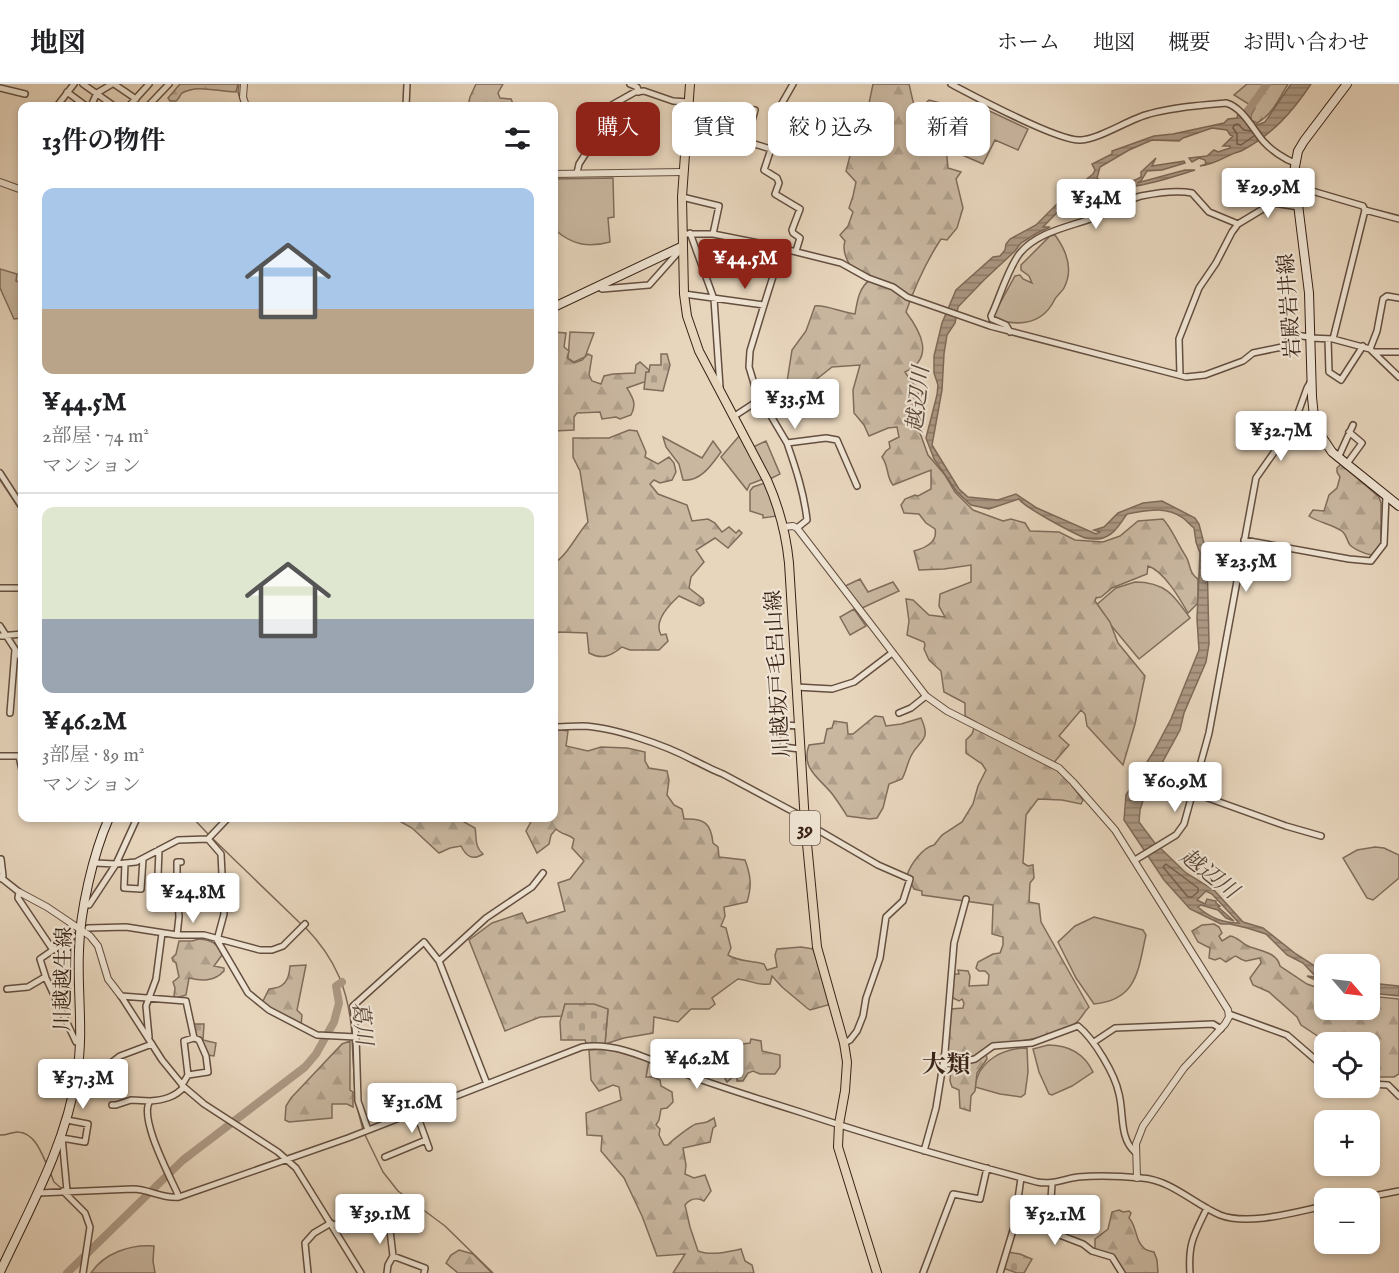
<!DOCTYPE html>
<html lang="ja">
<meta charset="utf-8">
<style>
body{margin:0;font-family:"IM FELL English","Noto Serif JP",serif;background:#f2f2f2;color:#202124;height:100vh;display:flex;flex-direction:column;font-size:22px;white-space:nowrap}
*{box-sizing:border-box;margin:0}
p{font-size:20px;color:#757577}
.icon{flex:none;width:33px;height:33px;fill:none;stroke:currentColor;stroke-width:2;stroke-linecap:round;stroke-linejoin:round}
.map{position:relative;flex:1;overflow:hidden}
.drawer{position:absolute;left:18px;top:18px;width:540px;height:720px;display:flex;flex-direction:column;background:#fff;border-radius:12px;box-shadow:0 3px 9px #0003}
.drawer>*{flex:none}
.guide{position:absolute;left:576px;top:18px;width:570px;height:54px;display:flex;gap:12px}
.needle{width:39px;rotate:118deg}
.buttons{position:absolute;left:1314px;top:870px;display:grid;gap:12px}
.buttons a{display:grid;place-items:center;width:66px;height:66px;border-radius:12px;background:#fff;box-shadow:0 3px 9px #0003;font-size:30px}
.price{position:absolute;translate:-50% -51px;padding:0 14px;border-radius:6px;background:#fff;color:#222;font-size:20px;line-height:39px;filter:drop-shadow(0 2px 3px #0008)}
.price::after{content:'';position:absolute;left:50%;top:36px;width:18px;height:14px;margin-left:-9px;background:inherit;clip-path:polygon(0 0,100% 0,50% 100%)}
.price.selected{background:#8f2418;color:#fff}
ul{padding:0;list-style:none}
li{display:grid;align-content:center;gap:12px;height:318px;padding:0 24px}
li+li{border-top:2px solid #e0e0e0}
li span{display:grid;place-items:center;height:186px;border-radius:12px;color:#555}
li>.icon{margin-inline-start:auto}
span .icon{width:108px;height:108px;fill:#fffc;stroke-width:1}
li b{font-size:26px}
h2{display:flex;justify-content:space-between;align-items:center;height:72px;padding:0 24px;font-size:26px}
.chip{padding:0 21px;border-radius:12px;background:#fff;box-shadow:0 3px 9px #0003;font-size:21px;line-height:54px}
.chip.selected{background:#8f2418;color:#fff}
header{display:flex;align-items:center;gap:36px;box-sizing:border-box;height:84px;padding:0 30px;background:#fff;border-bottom:2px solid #e0e0e0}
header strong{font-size:28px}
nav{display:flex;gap:33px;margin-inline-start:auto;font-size:21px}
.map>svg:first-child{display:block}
.green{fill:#c9b7a0;stroke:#806c5b;stroke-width:1.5}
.forest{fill:url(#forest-firs);stroke:#806c5b;stroke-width:1.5}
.cemetery{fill:url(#cemetery-stones);stroke:#806c5b;stroke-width:1.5}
.water{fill:url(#water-rules);stroke:#7e6958;stroke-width:1.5;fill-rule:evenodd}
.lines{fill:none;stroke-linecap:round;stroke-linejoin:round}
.shore{stroke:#725d4d;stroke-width:1.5}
.stream{stroke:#7e6958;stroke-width:1.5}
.river{stroke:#ac9884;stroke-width:8}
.minor-casing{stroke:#644f40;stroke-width:8}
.tertiary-casing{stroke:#644f40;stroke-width:8}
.secondary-casing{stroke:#382216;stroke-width:10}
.primary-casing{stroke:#382216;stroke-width:10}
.minor{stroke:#efe4d3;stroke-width:5}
.tertiary{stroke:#efe4d3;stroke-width:6}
.secondary{stroke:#efe4d3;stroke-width:8}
.primary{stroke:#e7d5bc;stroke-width:8}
.labels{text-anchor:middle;stroke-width:4.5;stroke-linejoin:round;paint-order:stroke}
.shield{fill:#efe4d3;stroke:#6f5c4f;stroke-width:1.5}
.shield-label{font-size:20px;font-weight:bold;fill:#382216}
.street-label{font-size:21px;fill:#382216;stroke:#efe4d3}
.water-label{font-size:22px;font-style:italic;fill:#5b4537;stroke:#efe4d3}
.quarter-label{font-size:24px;font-weight:bold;fill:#382216;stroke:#efe4d3}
</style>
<header>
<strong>地図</strong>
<nav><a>ホーム</a><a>地図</a><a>概要</a><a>お問い合わせ</a></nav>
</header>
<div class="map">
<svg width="1399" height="1189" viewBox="0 0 1399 1189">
<defs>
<pattern id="forest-firs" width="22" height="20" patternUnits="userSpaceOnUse" patternTransform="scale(1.5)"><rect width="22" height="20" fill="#c9b7a0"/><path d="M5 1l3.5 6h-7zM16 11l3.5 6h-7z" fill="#ad9d89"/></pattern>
<pattern id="cemetery-stones" width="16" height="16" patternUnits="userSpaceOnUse" patternTransform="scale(1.5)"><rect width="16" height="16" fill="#c9b7a0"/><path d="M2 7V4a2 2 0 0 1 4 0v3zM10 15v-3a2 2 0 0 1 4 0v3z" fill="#ad9d89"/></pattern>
<pattern id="water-rules" width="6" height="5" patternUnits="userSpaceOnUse" patternTransform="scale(1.5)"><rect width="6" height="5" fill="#ac9884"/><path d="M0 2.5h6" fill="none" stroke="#8d7c6b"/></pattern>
</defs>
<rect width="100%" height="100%" fill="#e7d5bc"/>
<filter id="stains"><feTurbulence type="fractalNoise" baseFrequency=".00333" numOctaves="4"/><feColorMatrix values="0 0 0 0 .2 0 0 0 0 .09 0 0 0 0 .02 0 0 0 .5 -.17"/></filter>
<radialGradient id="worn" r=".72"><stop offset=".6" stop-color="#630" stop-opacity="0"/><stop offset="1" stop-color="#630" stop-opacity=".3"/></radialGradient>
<!-- green -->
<path class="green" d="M981 23 1028 45 1018 66 995 56 983 80 960 70Z
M613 94 614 133 608 134 610 158C588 164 572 161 554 145V95Z
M1055 151C1066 166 1074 185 1064 204 1062 208 1057 211 1055 215 1043 240 1021 243 995 235L993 232 1015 192 1020 191 1023 195 1032 199 1029 192 1021 186V181L1050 152Z
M0 185 17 190 16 197 22 199V234L14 235 0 204Z
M570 248 594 249 585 273 574 278 568 274Z
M740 351 763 395 750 400 747 406 721 373Z
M663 353 702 374 713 357 721 368C712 380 701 398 683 396L679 380 666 363Z
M766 357 780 390 770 395 753 363Z
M765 399 777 432 763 434V431L750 427V407L753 403Z
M860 495 868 508 893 498 899 507 862 524 845 502Z
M1135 498C1165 498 1174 511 1190 534L1139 575 1095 522 1116 504Z
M854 525 866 542 850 551 840 533Z
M1375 763 1384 764 1399 771V794L1373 816 1367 814 1343 774 1357 766Z
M1094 833 1143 846 1146 851C1138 885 1138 916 1094 920L1076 894 1058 858 1075 842Z
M1048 961C1069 961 1084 969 1093 988L1072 1002 1052 1011 1049 1010 1039 988 1033 965Z
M1027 964 1028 988 1025 1010 1021 1013 1000 1010 975 1003C978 977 1003 964 1027 964Z
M154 1162 153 1177 155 1189H91C104 1169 131 1160 154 1162Z"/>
<!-- forest -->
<path class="forest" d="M180 0H238L236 8C218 8 198 0 182 9 180 11 179 15 176 17H170L168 14Z
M476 0H503L498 9 500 14 511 15 514 22H468L470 13Z
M873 0H909L916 30 922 29 925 20 929 16 941 19C944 30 934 38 936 50L939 49 945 53 948 84 961 88 956 95 963 124 957 144 947 156 941 155C926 178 915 202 906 228 921 248 935 274 905 288L912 299 919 304 914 345 920 349 928 371 945 391 955 408 973 426 1003 437 1011 435 1025 439 1030 447 1059 448 1075 456 1103 458 1120 452 1138 437 1163 435C1173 446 1177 459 1185 471 1191 479 1188 489 1198 495V519L1188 529C1180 515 1164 487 1148 482L1147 490 1112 504 1101 513 1096 514 1095 517 1110 538 1118 559 1145 592 1135 640 1123 681 1087 642 1085 630 1081 626 1059 652 1069 661 1050 683 1061 687 1083 716 1081 720 1062 716 1038 715 1026 731 1023 779 1028 782 1033 781 1034 794 1030 799 1029 818 1039 820 1041 838 1089 923C1084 928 1082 933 1078 937 1075 941 1066 945 1062 947 1037 958 1009 954 986 970L987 975 977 989 975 1007 971 1012 970 1027 960 1024 959 1006 952 1003 950 997 951 984 946 982 951 925 963 924 964 919 962 915 959 917 951 913 954 890H959L958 886 968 887 970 892 969 902 988 901 989 891 985 887H979L976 884 978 878 993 870 1000 869 1003 861V853L992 850 993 821 922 811V807L914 805 911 799 913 794 907 791C911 780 922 764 934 761L942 751 962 738 973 720 978 702 986 686 982 680 966 669V656L972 650 976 638 965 632V619L944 608 941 587 929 576 924 565 925 561 924 558 907 551 909 537 906 515 913 516 929 531 945 533 939 522 940 510 971 498V481L944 485 919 486 914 467C925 464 938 458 935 445L926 439 919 430 904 429 901 421 905 415 915 411 918 412 931 405V386L893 401C886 393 889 382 882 373L886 367 890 364 889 358 899 353 897 343 888 344 869 352 864 341 854 329 853 306 860 281 832 283 803 306 786 304 792 266 806 247 815 222C823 220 844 229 855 230 857 218 859 203 870 196L871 192 868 190H856C849 181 841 169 845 157L840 151 848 142 853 128 849 124 853 112 856 98 846 87 852 64 848 59V55L829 45 812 30 817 20C823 32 834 36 846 41L850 50 859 53 872 46V36L867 29Z
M1247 0H1288C1279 15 1272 31 1257 39L1251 36V31L1255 24 1234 11Z
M554 248 566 249 564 263 569 267 567 274 574 279 582 276 588 270 592 272 589 291 592 297 601 300 604 292 613 290 635 289 636 281 640 278 649 286 647 297 627 304C633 314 637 320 631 331L620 335 616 333 602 335 600 328 577 329 574 333V346L554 347Z
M629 346 637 347 646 368 645 373 658 380 669 373 674 379 676 388 672 396 660 399 654 396 650 400 658 410 687 421 692 437 708 435 715 439 722 448 729 443 736 449 739 446 742 449 728 464 715 454 696 466 704 478 691 493 689 504 703 515 704 519 700 522 679 512C669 521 653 537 661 551L666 550 668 557 659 566H630L622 563C611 572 602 576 589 569L587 549 559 548 554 550V479C567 472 577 450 588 438L580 387 573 373V354H609Z
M1341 380 1379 413 1381 419V462L1371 471C1365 470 1354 465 1350 461 1347 457 1347 452 1343 448 1333 440 1319 439 1309 432L1313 426 1324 427 1329 411 1337 404 1340 393 1337 388V384Z
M875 632 883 633 886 642 901 640 921 634C932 658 919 655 911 672 907 680 906 688 902 695L889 700 883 724 877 734 870 735 847 732C843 725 838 718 833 711 821 695 800 685 809 661L824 659 827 645 832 644 834 637 847 639 848 650H853Z
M554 645 568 647 566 662 588 667 601 663 627 664 645 668V677L649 684 667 687 669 696 667 711 674 721 682 725 684 735C704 734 711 739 713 759L718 763 719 773 745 776C751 792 752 802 747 818L724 823 725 832 721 842 726 844 731 864 728 871C739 878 751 876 764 880L767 886 777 883 775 871 777 865 801 863 813 865 822 890 829 918 828 921 810 926 807 924 782 903 772 892 770 900C756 902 751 896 738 895L712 914 715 920 709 925H691L678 938 654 933 653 949 624 954 605 960 608 926 565 920 562 932 540 933 505 947 469 856 492 839 522 829 527 839 565 827 558 799 570 795 584 777 572 764 574 755C569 750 562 751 556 745L551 751 549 760 537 769 526 747 533 734H554Z
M394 734H463L464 738 475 744C477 754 474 762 483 770 472 777 466 772 461 762L450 764 439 769 412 744Z
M1214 840 1219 843 1222 849 1219 852 1222 857 1230 852C1238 853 1241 859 1248 862 1260 867 1277 868 1280 882L1307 900 1324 906V926H1370V912L1399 915V990L1394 993H1370V958H1324V977L1320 974 1321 964 1325 957 1301 941 1297 933 1269 908 1253 901 1250 894 1261 879 1260 874 1246 877C1232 873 1241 868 1226 878L1220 874 1215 876 1209 874 1210 864 1198 858 1192 847 1202 841Z
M199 855C211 856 218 859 222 871L214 882 224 884V887C214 898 201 897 189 894L186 911 176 914 174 912 175 904 173 898 179 893 176 879 173 877 172 874 176 870 179 857H192Z
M306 881 297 926 302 931 301 942 262 919 269 905C284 904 289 897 290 882Z
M751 955 761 957 762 967 780 971V983L775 990H760L753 987 748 989 743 997H737V992L735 991 727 998 721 988 729 981 731 984 737 980 736 973 731 971 733 965 739 966 743 960 750 959Z
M350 957V1006L353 1008V1023L347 1020H332V1034L289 1038 285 1036 286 1022 291 1014 342 960Z
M608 965 649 977 646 993H653L660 996 661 1002 672 1008 673 1018 667 1024 661 1025 659 1036 656 1041 660 1045 659 1051 664 1061H668C671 1057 692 1041 696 1040 707 1038 704 1040 714 1034L716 1042 713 1044 710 1058 683 1064 686 1081 685 1090 694 1094 705 1091 711 1107 704 1117C697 1113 690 1115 685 1121L690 1143 698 1167C710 1172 728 1168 741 1165L745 1177 752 1181 754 1189H673L685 1170 657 1172 642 1132 624 1094 601 1067 602 1052 587 1051 586 1029 621 1016 619 1003 613 1001 599 1007 591 996 589 966Z
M1119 1126 1123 1128 1129 1127 1131 1129 1129 1134C1137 1142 1135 1158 1145 1165 1147 1167 1151 1167 1154 1168L1157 1176 1158 1189H1125L1115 1174 1095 1166V1155L1108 1145 1112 1128Z
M459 1166 473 1170 492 1189H458L446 1179 451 1171Z"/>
<!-- cemetery -->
<path class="cemetery" d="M661 270H667L670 281 663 307 644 305 646 288H649L650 281H661Z
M565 920H594L608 925 605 960 586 959 585 956H561L560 938Z
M192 940H204L203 956 216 959 214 972 207 971 196 953Z
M724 957 742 961 740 967H731L729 976 725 981 721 979Z
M1008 1168 1020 1170 1032 1175 1024 1189H1017L1003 1184Z"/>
<!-- water -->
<path class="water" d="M1291 0H1311C1293 27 1273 50 1243 66 1239 68 1234 69 1230 71 1220 76 1211 81 1200 82L1206 80 1205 76 1199 74 1192 78 1189 74 1207 72 1214 66 1218 68 1230 64V62H1223L1233 52 1230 51 1227 46 1212 44 1183 54 1179 57 1152 56 1129 66 1100 83 1097 94C1109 104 1130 100 1141 93V88L1156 74 1152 82 1184 77 1185 79 1162 86 1147 87 1141 97 1137 99 1185 86H1195C1175 92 1111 115 1096 97L1085 100 1043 143H1050L1037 149 1021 159 1015 167 984 196 958 223 955 239 947 251 944 270 942 306 932 361 959 405 968 413 998 416 1016 410 1037 424 1096 450 1100 448 1094 446 1104 443 1118 429 1143 419 1162 417 1195 434 1199 440 1207 471 1209 560 1206 578 1184 629 1180 646 1145 710 1140 726 1139 738 1154 758 1186 789 1214 806 1243 838 1263 844 1296 870 1324 888V900L1307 892 1316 893 1303 879 1287 871 1266 850 1247 844 1230 840H1221L1190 825 1164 796 1124 736 1126 711 1154 667 1171 635 1199 566 1197 535 1200 469 1196 458 1194 444C1190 441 1187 437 1183 434 1165 421 1145 427 1127 430 1119 441 1114 452 1099 455 1095 455 1089 455 1085 454 1073 449 1025 424 1019 415L989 425 971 421 957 408 934 375 926 354 937 311 938 301 934 289V272L942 239 956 206 993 173 1000 172 1005 166 1006 160 1010 155 1036 141 1064 113 1093 90 1095 86 1092 80 1112 70V67L1154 52 1173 50 1224 39 1228 35 1237 34 1238 29 1247 41 1260 40 1265 38ZM1206 807 1212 810 1239 839C1224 839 1210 834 1198 823L1201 821 1218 826 1226 834 1234 837 1218 823 1220 822 1216 819V817L1207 815 1205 820 1197 816Z
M1370 899 1399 902V912L1370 909Z"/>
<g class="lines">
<!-- shore -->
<path class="shore" d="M1251 47 1244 46 1238 40 1234 41 1233 44 1237 50V60L1241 61 1254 52
M1166 780 1198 804V808L1192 813H1188L1163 783Z"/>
<!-- stream -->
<path class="stream" d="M239 0 238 8 242 22
M0 396 22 429
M193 734 208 750
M212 754 301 840
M305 843C336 875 349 907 352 951
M352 956 355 1008
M356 1019 363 1046
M0 1051C6 1052 13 1047 19 1048 35 1050 41 1068 47 1081
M365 1051 383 1088 398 1107 445 1142 493 1189
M50 1088 54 1098 61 1104"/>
<!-- river -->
<path class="river" d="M1245 40 1247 28 1267 0
M67 1189 183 1076 305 983 316 970 334 938 339 919 336 902 342 898"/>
<!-- minor casing -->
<g class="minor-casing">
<path id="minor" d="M83 0 114 22
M114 0 136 15
M630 0 637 3 639 8
M951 0C974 12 1059 58 1081 56 1100 55 1129 35 1149 30 1173 23 1202 21 1226 19 1242 23 1253 45 1263 57 1271 66 1284 75 1295 79
M0 4 25 10
M67 8 86 22
M57 22 74 0
M91 22 97 9 112 0
M129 22 149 0
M148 22 169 0
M406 22 407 0
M687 40 771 65 777 50 781 21 793 0
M736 55 747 25 755 26 746 58
M771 65 764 86 777 94 779 99 775 110 800 125 792 146 793 149 800 154 796 167
M577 89 579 80 586 69 603 26 635 8 644 7 673 17 688 18
M1295 102 1363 122 1365 126 1399 135
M682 113 719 122 713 150
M690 149 714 215 720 303
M683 150H713L764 160 841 179 868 194 893 203 907 213 990 242 1186 293 1205 291 1243 277 1253 269 1282 263 1294 251 1310 253
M598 202 602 205 649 201 682 164
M684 210 764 221 782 164
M764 221 750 267 749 283 759 316 768 327 787 359
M1010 248 1006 241 992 235 991 232C1000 213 1008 184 1020 169 1040 145 1077 142 1103 130 1116 125 1128 115 1141 112 1156 109 1177 106 1192 109L1209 128 1238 140
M1310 254 1333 255 1370 265 1399 293
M1328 255 1329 288 1341 296 1363 262
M1333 255 1365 126
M1370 265 1377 247 1383 215 1387 212 1399 214
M1375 268H1399
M1180 291 1179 255 1199 204 1216 179 1232 148 1238 140 1273 119 1299 123
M733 333 759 316
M1338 374 1353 341
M1346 381 1362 359 1349 348
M0 389 22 423
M797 444 807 436C804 409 796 385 787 359L826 354 837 356 857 402
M1244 456 1349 475 1371 477 1384 460 1386 412
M0 504H22
M0 542 22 576
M0 552 22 550
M796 603 832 605 854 598 892 569
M10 629 15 566
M899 629 911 624 926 612
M799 642 785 641 783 663 800 665
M554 643C563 643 572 642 582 642 613 643 665 661 693 676 704 681 712 686 723 690L805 734
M0 672H19L22 686
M1194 709 1286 742 1321 752
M806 739 878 781 910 795 903 817 886 833 880 874 866 914 863 932 857 947 850 956 844 959
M208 755 221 770 224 830 217 856 248 909 269 926 317 951 356 953
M1 775 3 792 2 795
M1135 776 1176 751 1184 740 1209 649 1256 394 1294 340 1307 304 1311 297
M95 779 116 780 136 778 178 756 208 755 228 734
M125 779 124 804 141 805 143 775
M0 793 19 808 18 814 53 866 73 852
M158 799H177L179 833 177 851
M177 799V778H181
M157 816 159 766
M85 821H89L116 780 137 734
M88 844 126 843 177 851H204L260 866H272L283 862 305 840
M53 866 40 875 46 894 76 958 80 957
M439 877 486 834 532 803 543 789
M7 905 28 903 45 893
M121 912 162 976 184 1003 204 1020 278 1068 296 1084 361 1189
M121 912 186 917 194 954
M1229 930 1287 951 1324 983
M149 953 146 922 156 895 162 849
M1094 958 1115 944 1213 940 1221 945
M943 977 957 979 975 975 993 962 1032 959 1078 942C1094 955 1115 990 1119 1010 1124 1029 1119 1054 1135 1068
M78 981 84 982 94 992 120 972 152 960
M1370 1000 1388 1001 1399 1012
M182 1001 188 991 184 957 194 954 199 956 206 972 208 988 188 991
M112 1021H116L131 1016 150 1017
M416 1028 429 1064
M368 1046 358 1017 356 953 353 922 424 858 439 877 487 1000
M62 1053 67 1107
M62 1054 85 1058 88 1040 67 1036
M924 1067 936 1024 945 968 954 859 966 815
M385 1073 426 1056
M1052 1100 1050 1131 1057 1150 1083 1160 1092 1167 1112 1173 1122 1189
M63 1107 85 1129 90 1143 83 1189
M38 1109 133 1105C149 1105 162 1115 179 1113L348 1054 582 963C621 957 660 981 696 994 730 1006 765 1017 800 1028 878 1054 958 1077 1037 1098 1053 1101 1063 1095 1078 1093 1098 1091 1121 1092 1142 1094 1171 1096 1194 1120 1220 1131 1248 1142 1296 1128 1324 1122
M179 1113C171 1094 138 1034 150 1017 164 1016 175 1013 184 1003
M1363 1114 1399 1107
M332 1141 368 1136 389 1138 393 1172 425 1184 424 1189
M308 1189 305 1159 314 1149 331 1139
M387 1189 388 1181 393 1172
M923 1189 953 1110 980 1115 987 1084
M1000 1189 1014 1143 1021 1094
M1190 1189C1188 1159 1194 1151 1207 1124"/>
</g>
<!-- tertiary casing -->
<g class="tertiary-casing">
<path id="tertiary" d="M244 0 243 13 246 22
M554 90 683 88
M0 98 22 106
M784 443 793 442 797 444 926 612 947 627 1059 684 1073 698 1115 746 1228 926 1229 933 1225 940 1184 984 1143 1042 1136 1060 1137 1094
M19 808 47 823 90 852 98 862 108 895 121 912"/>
</g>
<!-- secondary casing -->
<g class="secondary-casing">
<path id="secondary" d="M1347 0 1304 57 1298 67 1294 88 1309 209 1312 313 1314 333 1320 350 1332 368 1399 422
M554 223 683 162
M0 1188C30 1124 66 1060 77 989 84 949 77 907 79 866 80 827 93 770 109 734"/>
</g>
<!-- primary casing -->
<g class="primary-casing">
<path id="primary" d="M690 0 682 113 684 210 687 232 699 267 767 396C779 423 786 449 789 479L805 739 817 863 844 959 847 978 845 1007 839 1040 838 1063 877 1189"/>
</g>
<!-- minor -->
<use href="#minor" class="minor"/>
<!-- tertiary -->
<use href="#tertiary" class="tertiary"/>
<!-- secondary -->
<use href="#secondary" class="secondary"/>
<!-- primary -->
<use href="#primary" class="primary"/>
</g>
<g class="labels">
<!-- shield labels -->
<rect class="shield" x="790" y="727" width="30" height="34" rx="4.5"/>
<g class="shield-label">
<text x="805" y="751">39</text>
</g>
<!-- street labels -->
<g class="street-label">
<text transform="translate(1289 222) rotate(-94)" y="7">岩殿岩井線</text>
<text transform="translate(777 590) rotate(-93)" y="7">川越坂戸毛呂山線</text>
<text transform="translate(63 895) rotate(-89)" y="7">川越越生線</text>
</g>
<!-- water labels -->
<g class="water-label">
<text transform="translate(917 315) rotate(-84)" y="8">越辺川</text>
<text transform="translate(1210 789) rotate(38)" y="8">越辺川</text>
<text transform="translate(363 939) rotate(83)" y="8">葛川</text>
</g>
<!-- quarter labels -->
<g class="quarter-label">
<text x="946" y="988">大類</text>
</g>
</g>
<rect width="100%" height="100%" filter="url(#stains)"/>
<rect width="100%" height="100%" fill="url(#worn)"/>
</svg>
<div class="buttons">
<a><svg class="needle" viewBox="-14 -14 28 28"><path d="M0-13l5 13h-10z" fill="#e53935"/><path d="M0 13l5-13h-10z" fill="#757577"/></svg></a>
<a><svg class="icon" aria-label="locate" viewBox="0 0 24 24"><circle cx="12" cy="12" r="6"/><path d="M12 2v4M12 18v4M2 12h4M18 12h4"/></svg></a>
<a>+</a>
<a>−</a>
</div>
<b class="price" style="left:1268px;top:135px">¥29.9M</b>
<b class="price" style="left:1096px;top:146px">¥34M</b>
<b class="price selected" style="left:745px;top:206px">¥44.5M</b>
<b class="price" style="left:795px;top:346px">¥33.5M</b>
<b class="price" style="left:1281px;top:378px">¥32.7M</b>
<b class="price" style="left:1246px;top:509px">¥23.5M</b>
<b class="price" style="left:1175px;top:729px">¥60.9M</b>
<b class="price" style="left:193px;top:840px">¥24.8M</b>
<b class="price" style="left:697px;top:1006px">¥46.2M</b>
<b class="price" style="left:83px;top:1026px">¥37.3M</b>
<b class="price" style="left:412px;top:1050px">¥31.6M</b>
<b class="price" style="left:380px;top:1161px">¥39.1M</b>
<b class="price" style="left:1055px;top:1162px">¥52.1M</b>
<div class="guide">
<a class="chip selected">購入</a>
<a class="chip">賃貸</a>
<a class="chip">絞り込み</a>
<a class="chip">新着</a>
</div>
<section class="drawer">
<h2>13件の物件<svg class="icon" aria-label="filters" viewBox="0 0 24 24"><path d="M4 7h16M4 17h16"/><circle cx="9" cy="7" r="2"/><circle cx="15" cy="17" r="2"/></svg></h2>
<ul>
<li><span style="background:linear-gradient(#a9c7e8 65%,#b9a48a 0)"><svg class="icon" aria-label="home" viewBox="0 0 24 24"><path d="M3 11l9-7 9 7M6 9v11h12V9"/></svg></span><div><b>¥44.5M</b><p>2部屋 · 74 m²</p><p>マンション</p></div></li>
<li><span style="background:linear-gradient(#dfe7d0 60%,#9aa5b1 0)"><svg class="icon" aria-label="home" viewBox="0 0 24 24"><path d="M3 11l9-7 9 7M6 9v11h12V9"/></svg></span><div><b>¥46.2M</b><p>3部屋 · 89 m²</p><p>マンション</p></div></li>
</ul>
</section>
</div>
